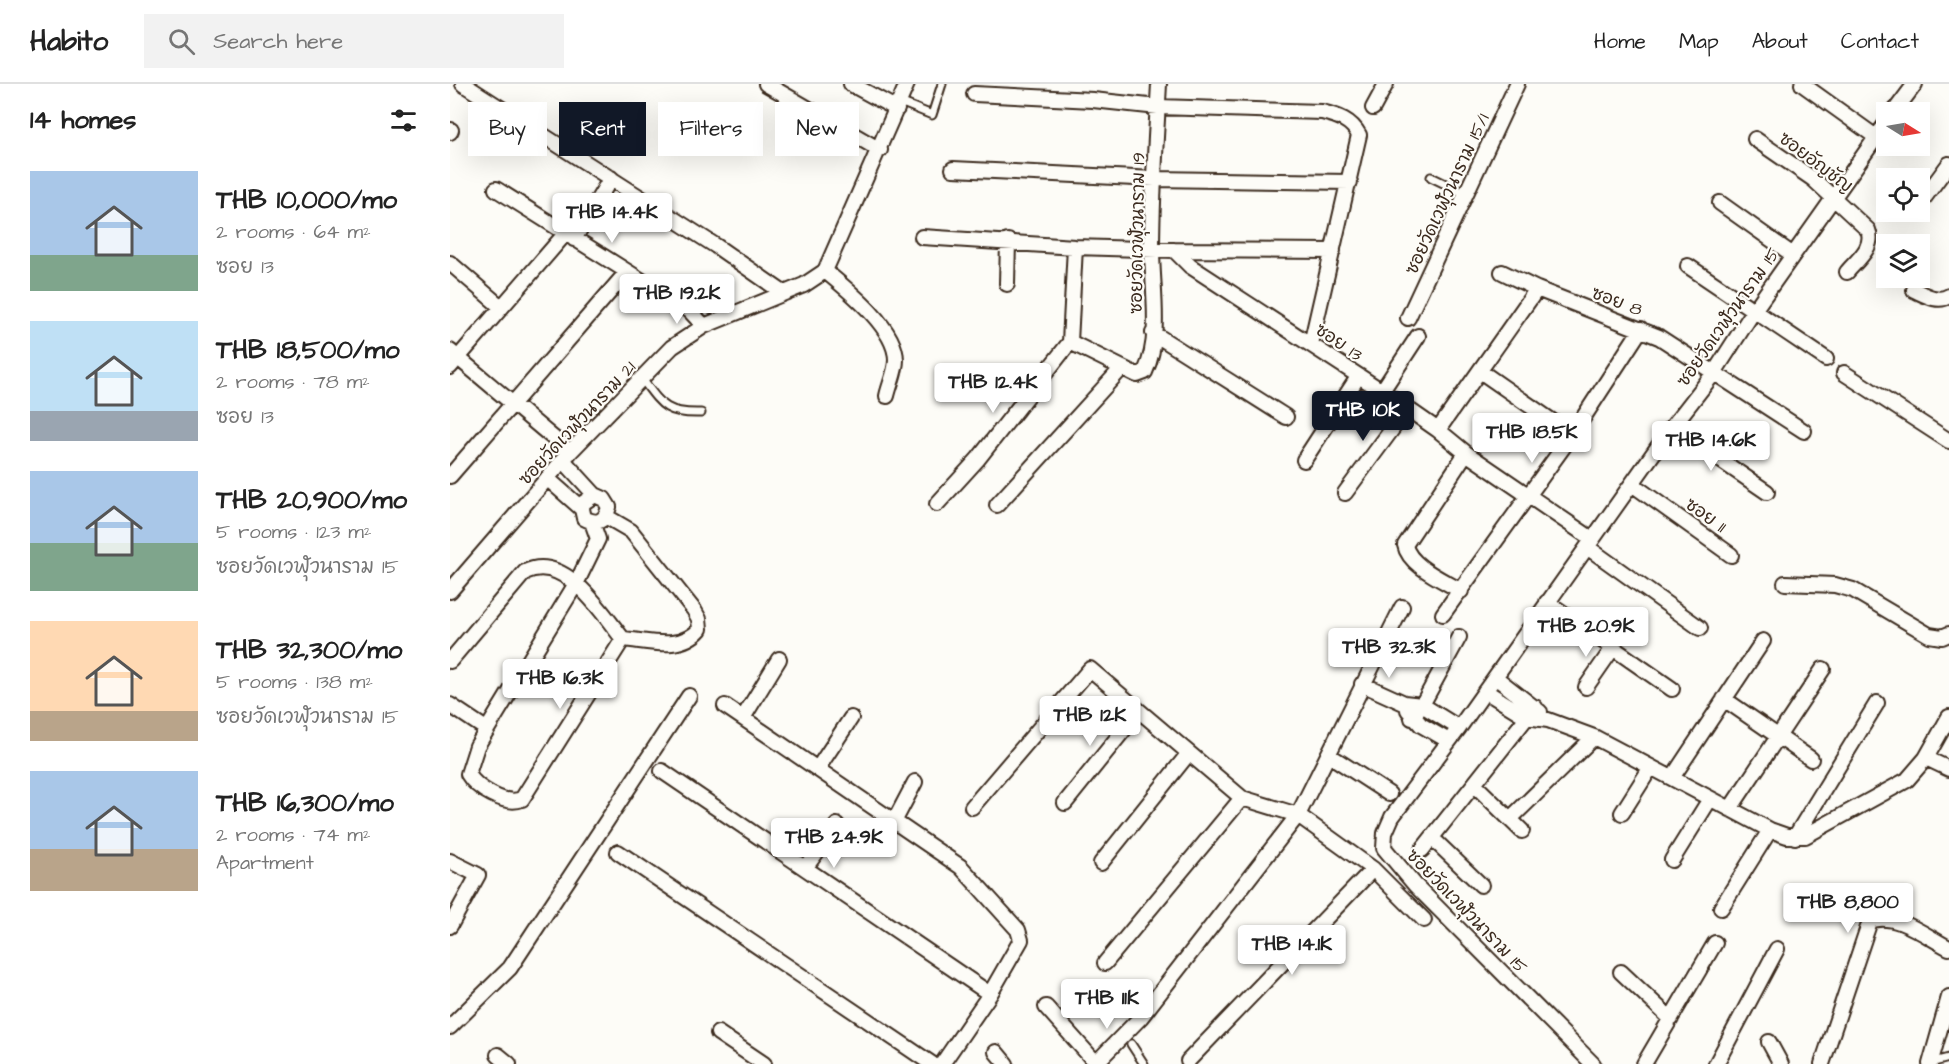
<!DOCTYPE html>
<meta charset="utf-8">
<style>
body{margin:0;font-family:"Architects Daughter","Playpen Sans Thai",sans-serif;background:#f2f2f2;color:#222;height:100vh;display:flex;flex-direction:column;font-size:22px;white-space:nowrap}
*{box-sizing:border-box;margin:0}
p{font-size:20px;color:#767676}
.icon{flex:none;width:33px;height:33px;fill:none;stroke:currentColor;stroke-width:2;stroke-linecap:round;stroke-linejoin:round}
.map{position:relative;flex:1;overflow:hidden}
.drawer{display:flex;flex-direction:column;background:#fff;width:450px}
.drawer>*{flex:none}
.guide{position:absolute;left:18px;top:18px;width:570px;height:54px;display:flex;gap:12px}
.needle{width:39px;rotate:101deg}
.tools{position:absolute;left:1426px;top:18px;display:grid;gap:12px}
.tools a{display:grid;place-items:center;width:54px;height:54px;border-radius:0px;background:#fff;box-shadow:0 6px 24px #0002;font-size:30px}
.price{position:absolute;translate:-50% -51px;padding:0 14px;border-radius:6px;background:#fff;color:#222;font-size:20px;line-height:39px;filter:drop-shadow(0 2px 3px #0008)}
.price::after{content:'';position:absolute;left:50%;top:36px;width:18px;height:14px;margin-left:-9px;background:inherit;clip-path:polygon(0 0,100% 0,50% 100%)}
.price.on{background:#111827;color:#fff}
ul{padding:0;list-style:none}
li{display:flex;align-items:center;gap:18px;height:150px;padding:0 30px}
li span{display:grid;place-items:center;flex:none;width:168px;height:120px;border-radius:0px;color:#555}
li>.icon{margin-inline-start:auto}
span .icon{width:72px;height:72px;fill:#fffc;stroke-width:1}
li b{font-size:26px}
h2{display:flex;justify-content:space-between;align-items:center;height:72px;padding:0 30px;font-size:26px}
.chip{padding:0 21px;border-radius:0px;background:#fff;box-shadow:0 6px 24px #0002;font-size:21px;line-height:54px}
.chip.on{background:#111827;color:#fff}
header{display:flex;align-items:center;gap:36px;box-sizing:border-box;height:84px;padding:0 30px;background:#fff;border-bottom:2px solid #e0e0e0}
header strong{font-size:28px}
nav{display:flex;gap:33px;margin-inline-start:auto;font-size:21px}
.search{width:420px;height:54px;background:#f2f2f2;display:flex;align-items:center;gap:15px;box-sizing:border-box;padding:0 21px;border-radius:0px;color:#767676;font-size:22px}
main{display:flex;flex:1;min-height:0}
.map>svg:first-child{display:block}
.lines{fill:none;stroke-linecap:round;stroke-linejoin:round}
.service-casing{stroke:#3b2a1e;stroke-width:11}
.minor-casing{stroke:#3b2a1e;stroke-width:18}
.service{stroke:#fdfcf7;stroke-width:7}
.minor{stroke:#fdfcf7;stroke-width:14}
.labels{text-anchor:middle;stroke-width:4.5;stroke-linejoin:round;paint-order:stroke}
.street-label{font-size:18px;fill:#3b2a1e;stroke:#fdfcf7}
</style>
<header>
<strong>Habito</strong>
<div class="search"><svg class="icon" aria-label="search" viewBox="0 0 24 24"><circle cx="10" cy="10" r="6"/><path d="M15 15l6 6"/></svg>Search here</div>
<nav><a>Home</a><a>Map</a><a>About</a><a>Contact</a></nav>
</header>
<main>
<section class="drawer">
<h2>14 homes<svg class="icon" aria-label="filters" viewBox="0 0 24 24"><path d="M4 7h16M4 17h16"/><circle cx="9" cy="7" r="2"/><circle cx="15" cy="17" r="2"/></svg></h2>
<ul>
<li><span style="background:linear-gradient(#a9c7e8 70%,#7fa58c 0)"><svg class="icon" aria-label="home" viewBox="0 0 24 24"><path d="M3 11l9-7 9 7M6 9v11h12V9"/></svg></span><div><b>THB 10,000/mo</b><p>2 rooms · 64 m²</p><p>ซอย 13</p></div></li>
<li><span style="background:linear-gradient(#bfe0f5 75%,#9aa5b1 0)"><svg class="icon" aria-label="home" viewBox="0 0 24 24"><path d="M3 11l9-7 9 7M6 9v11h12V9"/></svg></span><div><b>THB 18,500/mo</b><p>2 rooms · 78 m²</p><p>ซอย 13</p></div></li>
<li><span style="background:linear-gradient(#a9c7e8 60%,#7fa58c 0)"><svg class="icon" aria-label="home" viewBox="0 0 24 24"><path d="M3 11l9-7 9 7M6 9v11h12V9"/></svg></span><div><b>THB 20,900/mo</b><p>5 rooms · 123 m²</p><p>ซอยวัดเวฬุวนาราม 15</p></div></li>
<li><span style="background:linear-gradient(#ffd9b3 75%,#b9a48a 0)"><svg class="icon" aria-label="home" viewBox="0 0 24 24"><path d="M3 11l9-7 9 7M6 9v11h12V9"/></svg></span><div><b>THB 32,300/mo</b><p>5 rooms · 138 m²</p><p>ซอยวัดเวฬุวนาราม 15</p></div></li>
<li><span style="background:linear-gradient(#a9c7e8 65%,#b9a48a 0)"><svg class="icon" aria-label="home" viewBox="0 0 24 24"><path d="M3 11l9-7 9 7M6 9v11h12V9"/></svg></span><div><b>THB 16,300/mo</b><p>2 rooms · 74 m²</p><p>Apartment</p></div></li>
</ul>
</section>
<div class="map">
<svg width="1499" height="980" viewBox="0 0 1499 980">
<rect width="100%" height="100%" fill="#fdfcf7"/>
<filter id="ink" filterUnits="userSpaceOnUse"><feTurbulence type="fractalNoise" baseFrequency=".0167" numOctaves="2"/><feDisplacementMap in="SourceGraphic" scale="12" xChannelSelector="R" yChannelSelector="G"/><feConvolveMatrix kernelMatrix="1 2 1 2 8 2 1 2 1" color-interpolation-filters="sRGB"/></filter>
<g filter="url(#ink)">
<g class="lines">
<!-- service casing -->
<g class="service-casing">
<path id="service" d="M450 18 482 31 492 0
M981 93 1016 110
M192 295C212 322 216 330 251 329
M681 960 694 980
M1480 979 1499 974"/>
</g>
<!-- minor casing -->
<g class="minor-casing">
<path id="minor" d="M13 0 266 162 332 208
M316 0 430 66
M401 0 447 25
M1352 0 1426 53
M524 10 643 16 708 23 872 28C888 32 901 36 909 51L861 260
M923 24 936 0
M1444 28 1465 0
M0 48 1 46
M1305 55 1363 95 1418 146C1425 163 1407 176 1397 188
M503 85 705 95 900 98
M46 105 240 227 254 242
M1474 114 1499 80
M1270 119 1343 171
M472 153 625 163 724 166 740 182 932 307 988 346 1016 369 1142 455
M124 155 161 94
M724 166 883 167
M0 179 51 223
M1238 182 1376 275
M375 187C398 206 446 244 446 276 446 287 439 302 437 312
M1052 188 1087 205 1209 253 1354 347
M557 200 558 157
M1464 206C1475 211 1488 219 1499 212
M958 234 1067 0
M703 249 836 333
M620 258 687 291 695 288C712 253 702 203 702 165 702 111 706 55 709 0
M0 267 120 368
M0 283 115 150
M1030 287 1122 351
M1394 289 1499 357
M932 307 968 252
M1222 343 1317 408
M988 346 1087 205
M113 376 145 411
M854 376 908 293
M0 392 177 188
M98 395 132 425 134 434C147 441 155 438 159 423L154 415 145 411 133 419 132 425
M1182 400 1281 471
M895 409 957 325
M487 420 528 375 620 258 625 163
M547 421 671 285
M142 438 148 455 127 498 27 662 18 690C26 704 55 722 72 715L173 555
M1137 463 1250 544
M1335 499 1385 501 1403 506 1479 551 1492 553 1499 550
M0 507 120 368 222 263 254 242 354 201 375 187 457 0
M1011 507C993 496 959 482 955 461L1016 369
M1097 518 1222 605
M993 530 1122 351 1191 245
M0 577 75 488C115 468 152 529 173 555 199 557 230 568 250 545L249 535 244 526 181 447 157 433
M1045 593 1090 628
M912 600 954 619 972 621 1009 644
M1136 603 1163 564
M1035 607 1077 633 1098 636 1144 653 1320 746 1337 752H1355L1457 696 1476 674 1499 633
M1274 615 1361 675
M0 621 36 645
M275 622 511 783 568 846 571 856 540 910 492 980
M958 626 971 641 999 657
M293 634 329 575
M962 634 972 621 1009 553
M879 671 939 710
M1476 674 1499 685
M368 684 401 634
M212 687 540 910
M1222 694 1313 557
M1025 701 1072 747
M615 719 689 627
M522 723 640 585 792 714
M1280 725 1373 585
M1172 729 1201 683
M1060 735 1144 653
M445 736 465 698
M1345 753 1427 619
M982 754 1031 801
M972 766 1085 623
M168 768 482 980
M1222 776 1260 715
M0 777 28 791 0 842
M651 779 739 669
M355 784 387 741
M1271 824 1320 746
M655 879 792 714 848 731 923 785 974 836
M1171 888 1221 935
M596 923 646 979
M0 943 60 884 239 612
M268 949 314 980
M1319 958 1331 980
M546 968 556 980
M48 971 59 980
M738 977 923 785
M645 980 691 933 848 731 952 523
M1143 980 965 801 934 764 935 749 942 733 1009 644 1222 343 1264 289 1305 225 1437 38
M1194 980 1265 859
M1266 980 1327 865
M1372 980 1420 837C1445 827 1477 853 1499 864
M1480 980 1499 913"/>
</g>
<!-- service -->
<use href="#service" class="service"/>
<!-- minor -->
<use href="#minor" class="minor"/>
</g>
</g>
<g class="labels">
<!-- street labels -->
<g class="street-label">
<text transform="translate(1366 78) rotate(37)" y="6">ซอยอัญชัญ</text>
<text transform="translate(997 110) rotate(-65)" y="6">ซอยวัดเวฬุวนาราม 15/1</text>
<text transform="translate(687 149) rotate(-89)" y="6">ซอยวัดเวฬุวนาราม 19</text>
<text transform="translate(1167 217) rotate(21)" y="6">ซอย 8</text>
<text transform="translate(1278 233) rotate(-55)" y="6">ซอยวัดเวฬุวนาราม 15</text>
<text transform="translate(889 258) rotate(34)" y="6">ซอย 13</text>
<text transform="translate(127 339) rotate(-47)" y="6">ซอยวัดเวฬุวนาราม 21</text>
<text transform="translate(1256 431) rotate(36)" y="6">ซอย 11</text>
<text transform="translate(1017 827) rotate(46)" y="6">ซอยวัดเวฬุวนาราม 15</text>
</g>
</g>
</svg>
<div class="tools">
<a><svg class="needle" viewBox="-14 -14 28 28"><path d="M0-13l5 13h-10z" fill="#e53935"/><path d="M0 13l5-13h-10z" fill="#767676"/></svg></a>
<a><svg class="icon" aria-label="locate" viewBox="0 0 24 24"><circle cx="12" cy="12" r="6"/><path d="M12 2v4M12 18v4M2 12h4M18 12h4"/></svg></a>
<a><svg class="icon" aria-label="layers" viewBox="0 0 24 24"><path d="M12 4l9 5-9 5-9-5zM3 14l9 5 9-5"/></svg></a>
</div>
<b class="price" style="left:162px;top:160px">THB 14.4K</b>
<b class="price" style="left:227px;top:241px">THB 19.2K</b>
<b class="price" style="left:543px;top:330px">THB 12.4K</b>
<b class="price on" style="left:913px;top:358px">THB 10K</b>
<b class="price" style="left:1082px;top:380px">THB 18.5K</b>
<b class="price" style="left:1261px;top:388px">THB 14.6K</b>
<b class="price" style="left:1136px;top:574px">THB 20.9K</b>
<b class="price" style="left:939px;top:595px">THB 32.3K</b>
<b class="price" style="left:110px;top:626px">THB 16.3K</b>
<b class="price" style="left:640px;top:663px">THB 12K</b>
<b class="price" style="left:384px;top:785px">THB 24.9K</b>
<b class="price" style="left:1398px;top:850px">THB 8,800</b>
<b class="price" style="left:842px;top:892px">THB 14.1K</b>
<b class="price" style="left:657px;top:946px">THB 11K</b>
<div class="guide">
<a class="chip">Buy</a>
<a class="chip on">Rent</a>
<a class="chip">Filters</a>
<a class="chip">New</a>
</div>
</div>
</main>
